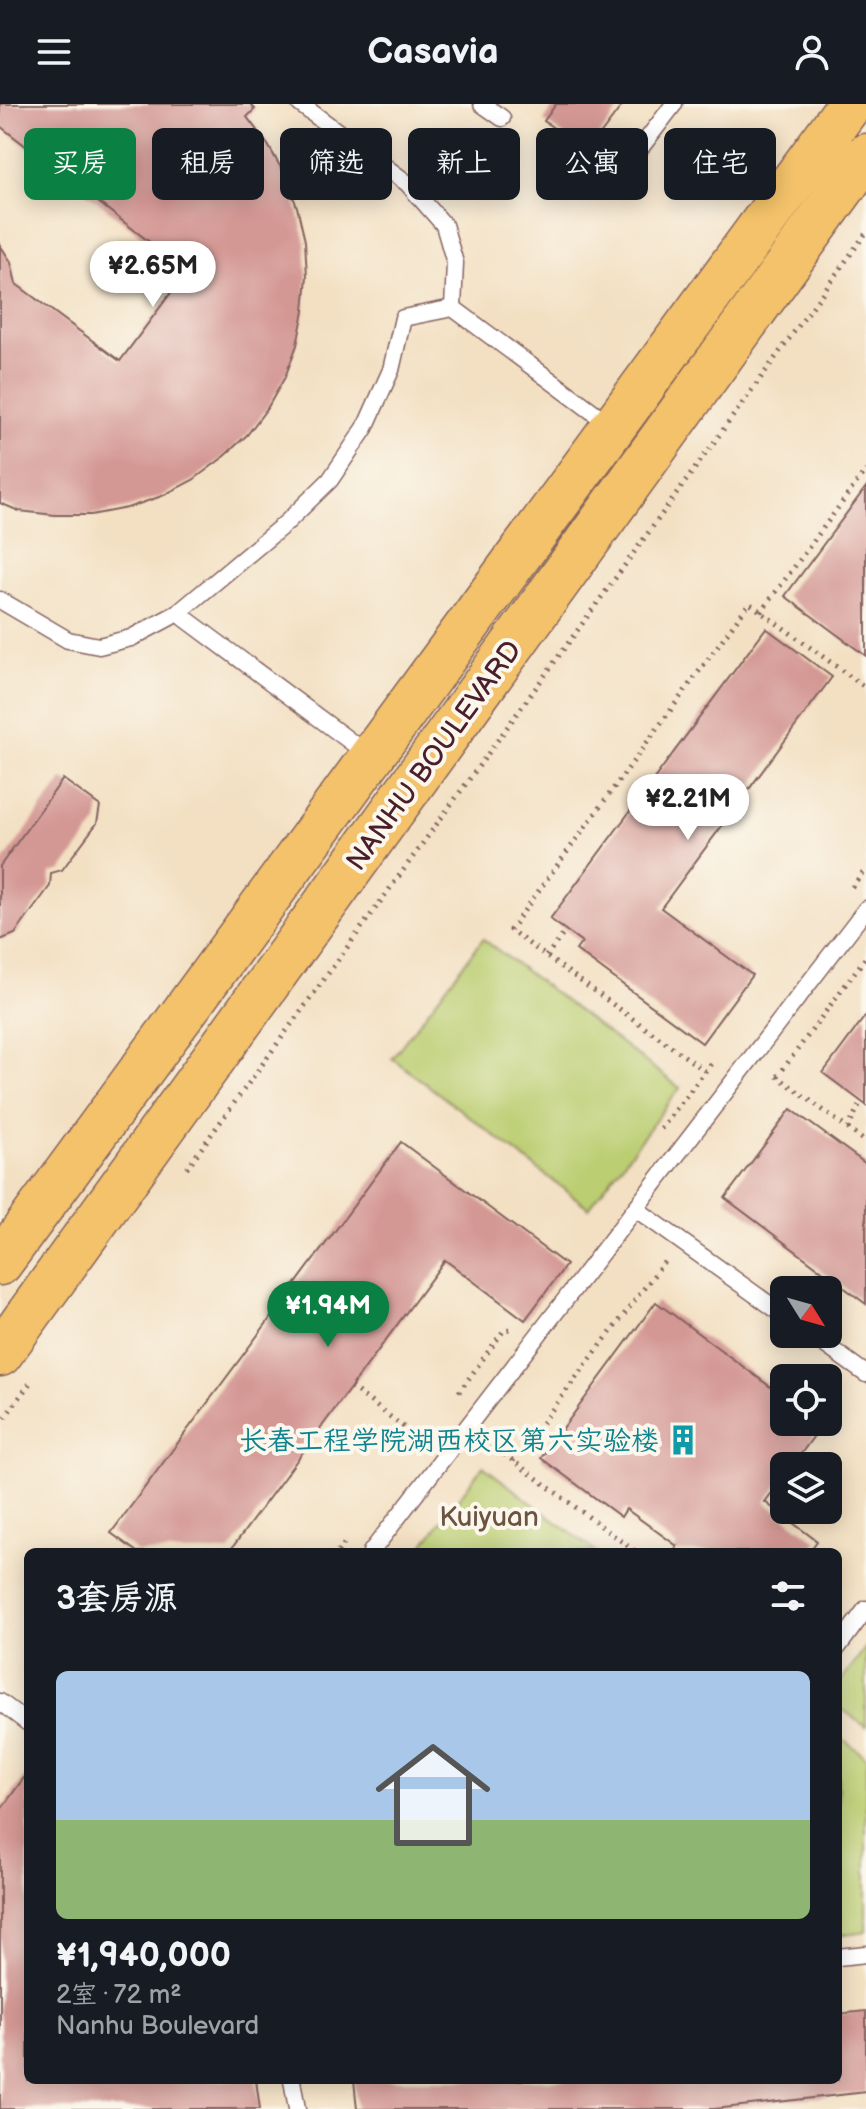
<!DOCTYPE html>
<html lang="zh">
<meta charset="utf-8">
<style>
body{margin:0;font-family:"Balsamiq Sans","LXGW WenKai TC",sans-serif;background:#20242c;color:#f1f3f6;height:100vh;display:flex;flex-direction:column;font-size:30px;white-space:nowrap}
*{box-sizing:border-box;margin:0}
p{font-size:26px;color:#9ea1a6}
.icon{flex:none;width:44px;height:44px;fill:none;stroke:currentColor;stroke-width:2;stroke-linecap:round;stroke-linejoin:round}
.map{position:relative;flex:1;overflow:hidden}
.drawer{position:absolute;left:24px;top:1444px;width:818px;height:536px;display:flex;flex-direction:column;background:#171b24;border-radius:12px;box-shadow:0 4px 20px #0003}
.drawer>*{flex:none}
.banner{position:absolute;left:24px;top:24px;width:818px;height:72px;display:flex;gap:16px}
.needle{width:52px;rotate:127deg}
.tools{position:absolute;left:770px;top:1172px;display:grid;gap:16px}
.tools a{display:grid;place-items:center;width:72px;height:72px;border-radius:12px;background:#171b24;box-shadow:0 4px 20px #0003;font-size:40px}
.price{position:absolute;translate:-50% -68px;padding:0 18px;border-radius:28px;background:#fff;color:#222;font-size:26px;line-height:52px;filter:drop-shadow(0 2px 4px #0008)}
.price::after{content:'';position:absolute;left:50%;top:48px;width:24px;height:18px;margin-left:-12px;background:inherit;clip-path:polygon(0 0,100% 0,50% 100%)}
.price.current{background:#0b8043;color:#fff}
ul{padding:0;list-style:none}
li{display:grid;align-content:center;gap:16px;height:424px;padding:0 32px}
li span{display:grid;place-items:center;height:248px;border-radius:12px;color:#555}
li>.icon{margin-inline-start:auto}
span .icon{width:144px;height:144px;fill:#fffc;stroke-width:1}
li b{font-size:34px}
h2{display:flex;justify-content:space-between;align-items:center;height:96px;padding:0 32px;font-size:34px}
.pill{padding:0 28px;border-radius:12px;background:#171b24;box-shadow:0 4px 20px #0003;font-size:28px;line-height:72px}
.pill.current{background:#0b8043;color:#fff}
header{display:flex;justify-content:space-between;align-items:center;height:104px;padding:0 32px;background:#171b24;font-size:36px;font-weight:700}
.map>svg:first-child{display:block}
.green{fill:#bbce72;stroke:#82764e;stroke-width:2}
.building{fill:#d49894}
.lines{fill:none;stroke-linecap:round;stroke-linejoin:round}
.service-casing{stroke:#856360;stroke-width:19}
.primary-casing{stroke:#856360;stroke-width:47}
.path{stroke:#856360;stroke-width:5;stroke-dasharray:2 6;stroke-linecap:butt}
.service{stroke:#fff;stroke-width:16}
.primary{stroke:#f3c26a;stroke-width:44}
.labels{text-anchor:middle;stroke-width:8;stroke-linejoin:round;paint-order:stroke}
.street-label{font-size:28px;fill:#4a1f2b;stroke:#fbf7ec}
.culture-label{font-size:28px;fill:#0d838f;stroke:#fbf7ec;text-anchor:end}
.park-label{font-size:28px;fill:#6c5440;stroke:#fbf7ec}
</style>
<header><svg class="icon" aria-label="menu" viewBox="0 0 24 24"><path d="M4 6h16M4 12h16M4 18h16"/></svg>Casavia<svg class="icon" aria-label="person" viewBox="0 0 24 24"><circle cx="12" cy="8" r="4"/><path d="M4 21q1-7 8-7t8 7"/></svg></header>
<div class="map">
<svg width="866" height="2005" viewBox="0 0 866 2005">
<rect width="100%" height="100%" fill="#fbf7ec"/>
<filter id="ink" filterUnits="userSpaceOnUse"><feTurbulence type="fractalNoise" baseFrequency=".0125" numOctaves="2"/><feDisplacementMap in="SourceGraphic" scale="16" xChannelSelector="R" yChannelSelector="G"/><feConvolveMatrix kernelMatrix="1 2 1 2 8 2 1 2 1" color-interpolation-filters="sRGB"/></filter>
<filter id="wash" filterUnits="userSpaceOnUse"><feTurbulence type="fractalNoise" baseFrequency=".006" numOctaves="4" result="noise"/><feDisplacementMap in="SourceGraphic" scale="32" xChannelSelector="R" yChannelSelector="G"/><feGaussianBlur stdDeviation="1.8" result="paint"/><feColorMatrix in="noise" values="0 0 0 0 0 0 0 0 0 0 0 0 0 0 0 0 0 1.4 0 .05"/><feComposite in="paint" operator="in"/></filter>
<g filter="url(#wash)">
<rect width="100%" height="100%" fill="#f3e0c3"/>
<!-- green -->
<path class="green" d="M483 835 680 984 589 1104 392 954Z
M483 1362 596 1448H418Z
M866 1543V1623L838 1602V1581Z
M838 1631 866 1653V1827L838 1831Z"/>
<g id="blocks">
<!-- building -->
<path class="building" d="M0 0H250L255 5 247 13 268 41 285 71 297 103 305 137 307 172 304 207 297 241 285 273 268 303 247 331 221 355 193 376 162 392 127 404 91 411H55L19 407 0 399V141L11 158 16 180 120 257 187 167 0 22Z
M556 0H623L587 48 544 17Z
M866 383V552L785 492Z
M766 524 832 573 661 804 752 871 702 939 576 846 582 838 550 815Z
M63 675 100 702 97 719 62 766 51 769 50 782 15 830 0 836V762Z
M866 911V1001L823 969Z
M791 1005 866 1060V1200L725 1094Z
M401 1038 566 1161 525 1216 445 1156 229 1448H137L111 1429Z
M656 1198 784 1293V1318H824L792 1362H784V1372L765 1398 817 1437 809 1448H673L677 1442 626 1405 621 1413 541 1354Z
M28 1668V1976H256L260 2005H0V1707Z
M866 1907V1988L714 2005H357L354 1976H838V1910Z"/>
</g>
</g>
<g filter="url(#ink)">
<use href="#blocks" fill-opacity="0" stroke="#856360" stroke-width="2"/>
<g class="lines">
<!-- service casing -->
<g class="service-casing">
<path id="service" d="M300 0 407 79 444 121 455 159 453 204 612 322
M482 0 502 14
M626 63 674 0
M0 496 68 536 99 542 131 534 178 509 287 418 330 376 365 324 391 266 403 214 453 204
M178 509 370 652
M636 1105 784 1211
M810 1230 866 1270
M371 1448 866 805
M838 1543 866 1505
M0 1598 28 1619
M838 1853 866 1850
M292 1976 297 2005"/>
</g>
<!-- primary casing -->
<g class="primary-casing">
<path id="primary" d="M0 1159 850 0
M0 1250 866 52"/>
</g>
<!-- path -->
<path class="path" d="M761 508 866 366
M852 783 866 765
M546 852 566 827
M705 967 510 826 749 499 866 584
M777 972 866 1038
M778 972 866 853
M661 1025 713 957
M848 1025 861 997
M187 1064 866 129
M351 1283 422 1337
M459 1288 504 1226 510 1225
M0 1320 33 1275
M485 1336 636 1448
M513 1357 667 1154
M338 1448 347 1436"/>
<!-- service -->
<use href="#service" class="service"/>
<!-- primary -->
<use href="#primary" class="primary"/>
</g>
</g>
<!-- icons -->
<defs>
<g id="building-bare" transform="scale(2.4)"><path d="M-4-6H4V6H1V3H-1V6H-4ZM-2.5-4.3h1.7v1.8h-1.7ZM.8-4.3h1.7v1.8H.8ZM-2.5-1h1.7V.8h-1.7ZM.8-1h1.7V.8H.8Z" fill="#0f9aa8" stroke="#fbf7ec" stroke-width="2.5" paint-order="stroke"/></g>
</defs>
<g fill-rule="evenodd">
<use href="#building-bare" x="683" y="1336"/>
</g>
<g class="labels">
<!-- street labels -->
<g class="street-label">
<text transform="translate(433 651) rotate(-54)" y="10">NANHU BOULEVARD</text>
</g>
<!-- culture labels -->
<g class="culture-label">
<text x="659" y="1346">长春工程学院湖西校区第六实验楼</text>
</g>
<!-- park labels -->
<g class="park-label">
<text x="489" y="1422">Kuiyuan</text>
</g>
</g>
</svg>
<div class="tools">
<a><svg class="needle" viewBox="-14 -14 28 28"><path d="M0-13l5 13h-10z" fill="#e53935"/><path d="M0 13l5-13h-10z" fill="#9ea1a6"/></svg></a>
<a><svg class="icon" aria-label="locate" viewBox="0 0 24 24"><circle cx="12" cy="12" r="6"/><path d="M12 2v4M12 18v4M2 12h4M18 12h4"/></svg></a>
<a><svg class="icon" aria-label="layers" viewBox="0 0 24 24"><path d="M12 4l9 5-9 5-9-5zM3 14l9 5 9-5"/></svg></a>
</div>
<b class="price" style="left:153px;top:205px">¥2.65M</b>
<b class="price" style="left:688px;top:738px">¥2.21M</b>
<b class="price current" style="left:328px;top:1245px">¥1.94M</b>
<div class="banner">
<a class="pill current">买房</a>
<a class="pill">租房</a>
<a class="pill">筛选</a>
<a class="pill">新上</a>
<a class="pill">公寓</a>
<a class="pill">住宅</a>
</div>
<section class="drawer">
<h2>3套房源<svg class="icon" aria-label="filters" viewBox="0 0 24 24"><path d="M4 7h16M4 17h16"/><circle cx="9" cy="7" r="2"/><circle cx="15" cy="17" r="2"/></svg></h2>
<ul>
<li><span style="background:linear-gradient(#a9c7e8 60%,#8fb573 0)"><svg class="icon" aria-label="home" viewBox="0 0 24 24"><path d="M3 11l9-7 9 7M6 9v11h12V9"/></svg></span><div><b>¥1,940,000</b><p>2室 · 72 m²</p><p>Nanhu Boulevard</p></div></li>
</ul>
</section>
</div>
